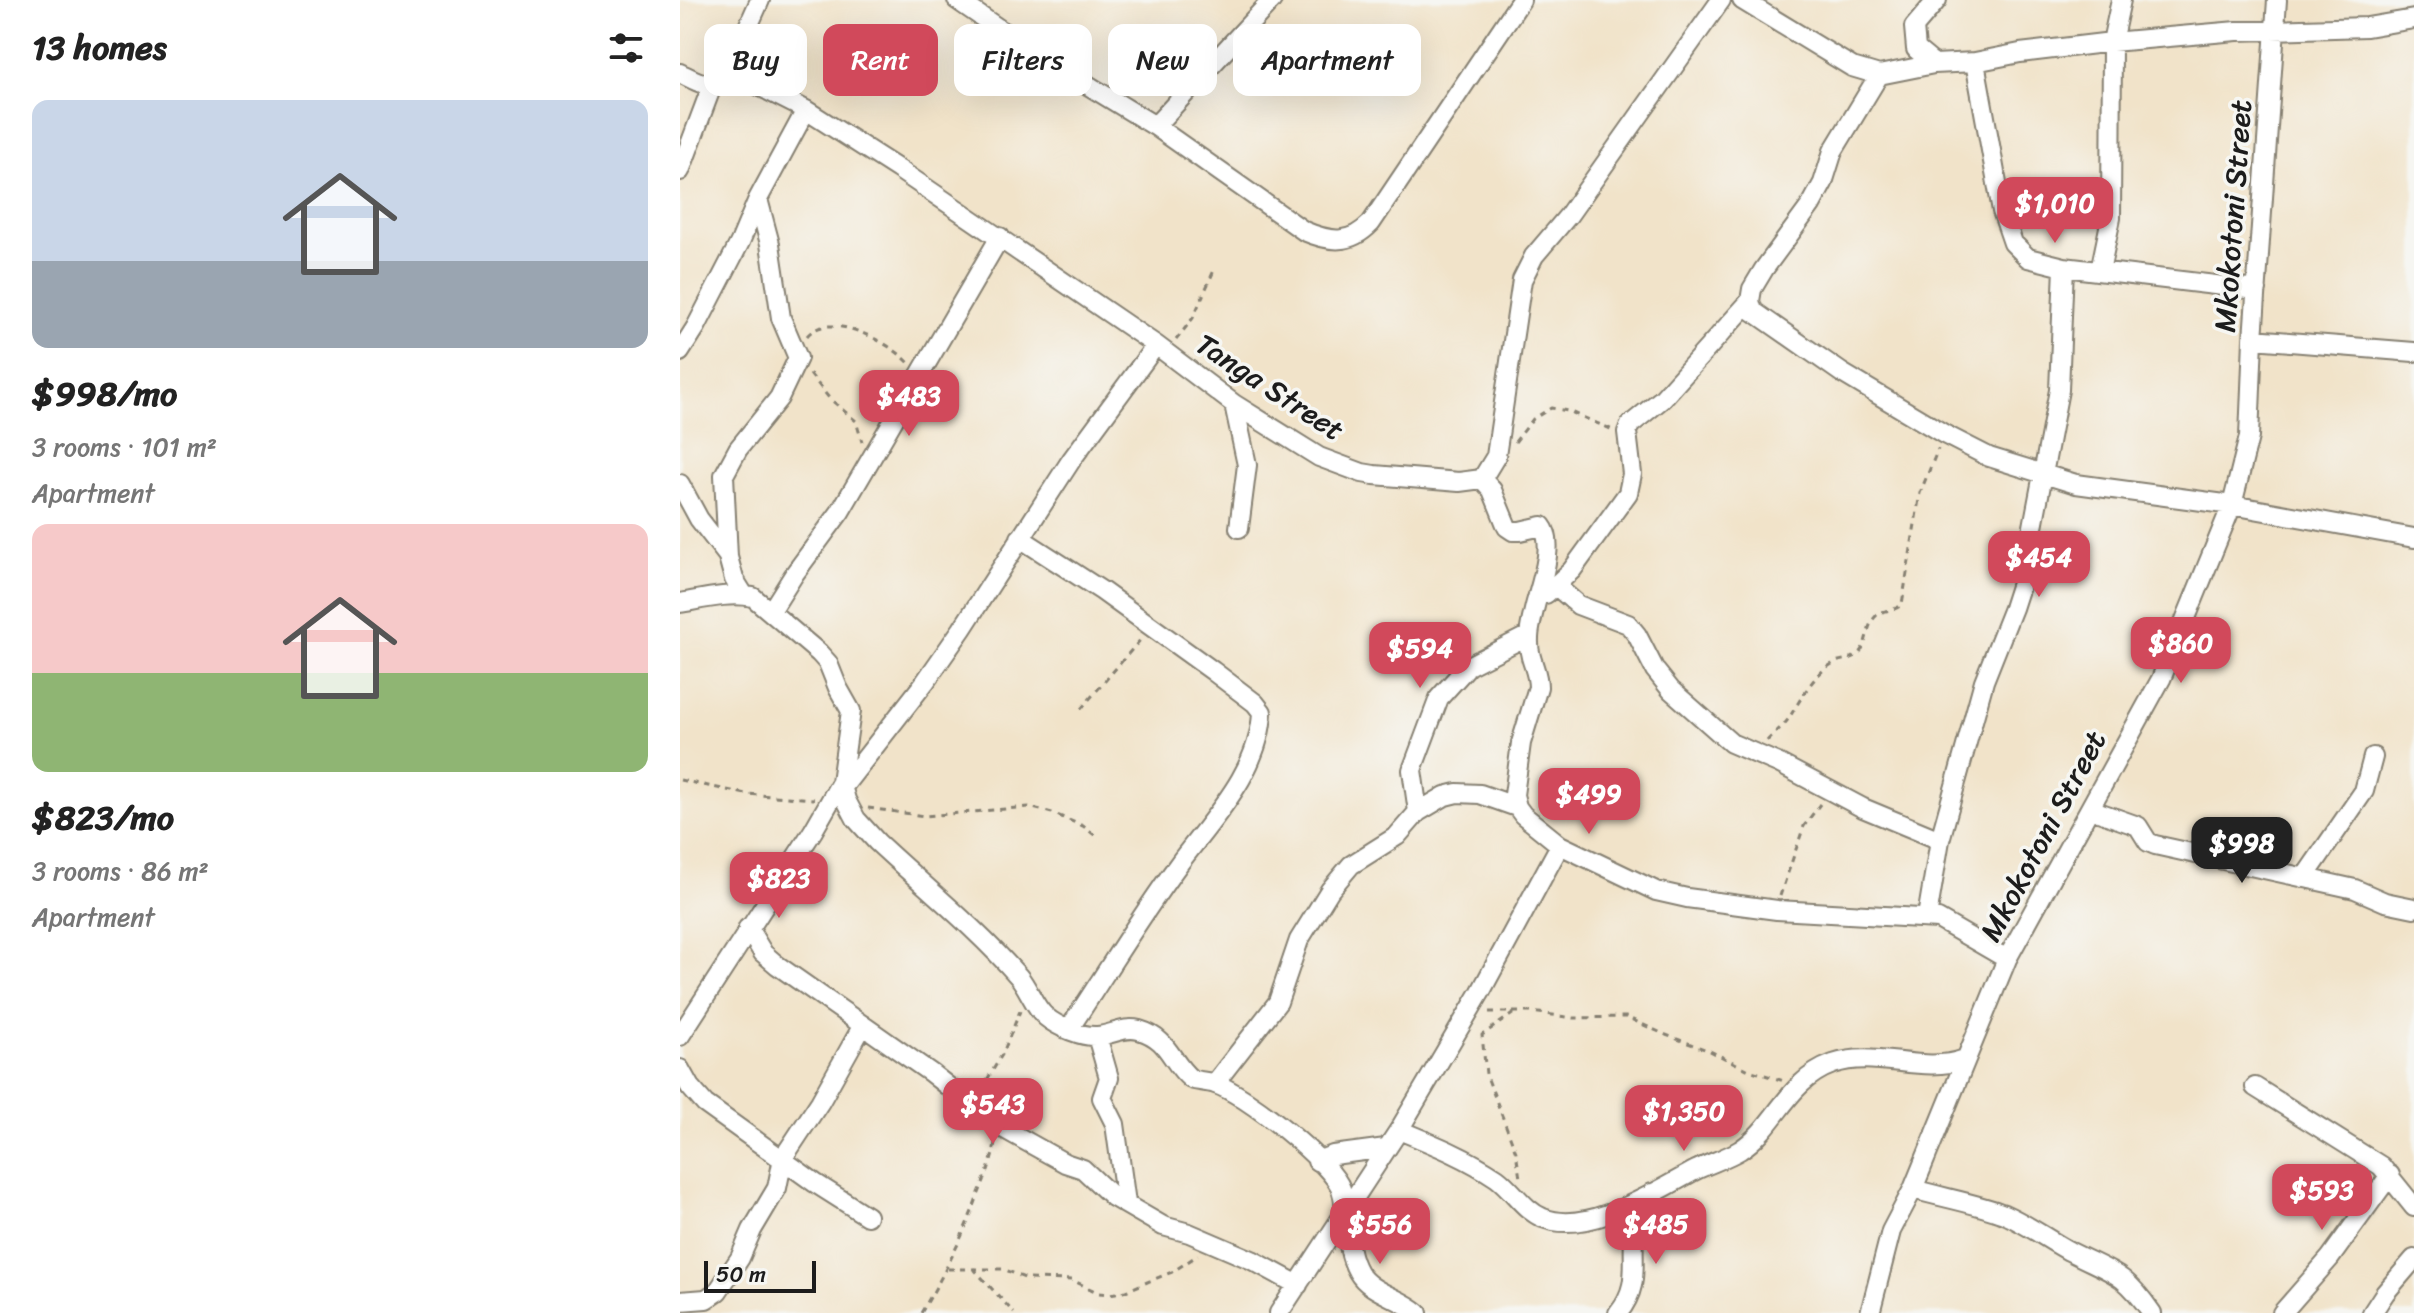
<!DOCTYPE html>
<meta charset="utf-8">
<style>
body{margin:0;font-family:Sriracha,sans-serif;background:#f6f6f6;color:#222;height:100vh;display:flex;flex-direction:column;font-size:30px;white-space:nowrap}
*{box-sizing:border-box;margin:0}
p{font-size:26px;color:#767676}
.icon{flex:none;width:44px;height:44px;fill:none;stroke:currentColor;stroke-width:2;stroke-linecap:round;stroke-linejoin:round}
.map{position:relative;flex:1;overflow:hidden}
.details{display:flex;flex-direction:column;background:#fff;width:680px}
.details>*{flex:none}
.banner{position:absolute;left:24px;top:24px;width:760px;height:72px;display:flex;gap:16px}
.scale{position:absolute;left:24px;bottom:20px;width:112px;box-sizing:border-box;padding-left:8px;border:4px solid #1c1c1c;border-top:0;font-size:22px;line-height:28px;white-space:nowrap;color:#1c1c1c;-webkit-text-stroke:6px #f6f6f2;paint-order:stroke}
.price{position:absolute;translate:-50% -68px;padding:0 18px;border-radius:16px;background:#d1495b;color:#fff;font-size:26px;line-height:52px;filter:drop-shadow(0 2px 4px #0008)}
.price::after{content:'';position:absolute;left:50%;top:48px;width:24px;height:18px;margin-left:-12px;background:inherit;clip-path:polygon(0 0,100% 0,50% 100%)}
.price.selected{background:#222;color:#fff}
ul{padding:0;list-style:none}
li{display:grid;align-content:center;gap:16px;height:424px;padding:0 32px}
li span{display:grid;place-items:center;height:248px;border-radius:16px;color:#555}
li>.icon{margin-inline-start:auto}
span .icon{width:144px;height:144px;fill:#fffc;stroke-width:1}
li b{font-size:34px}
h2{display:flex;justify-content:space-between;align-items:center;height:96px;padding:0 32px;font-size:34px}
.chip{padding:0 28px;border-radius:16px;background:#fff;box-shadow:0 8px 32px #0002;font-size:28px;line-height:72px}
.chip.selected{background:#d1495b;color:#fff}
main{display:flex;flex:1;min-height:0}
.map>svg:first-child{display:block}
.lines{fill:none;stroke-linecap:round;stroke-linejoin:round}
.minor-casing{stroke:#868072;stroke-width:22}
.path{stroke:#868072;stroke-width:3;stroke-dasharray:6 6;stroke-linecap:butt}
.minor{stroke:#fff;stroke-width:18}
.labels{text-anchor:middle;stroke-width:7;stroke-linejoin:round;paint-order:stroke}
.street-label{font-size:30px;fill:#1c1c1c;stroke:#f6f6f2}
</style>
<main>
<section class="details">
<h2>13 homes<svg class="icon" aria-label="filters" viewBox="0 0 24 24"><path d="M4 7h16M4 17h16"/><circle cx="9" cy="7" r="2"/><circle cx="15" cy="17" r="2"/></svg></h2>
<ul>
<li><span style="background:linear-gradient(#c9d6e8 65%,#9aa5b1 0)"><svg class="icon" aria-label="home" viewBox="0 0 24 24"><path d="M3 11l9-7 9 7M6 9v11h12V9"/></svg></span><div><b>$998/mo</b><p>3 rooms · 101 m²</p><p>Apartment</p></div></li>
<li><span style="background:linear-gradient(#f6c9c9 60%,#8fb573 0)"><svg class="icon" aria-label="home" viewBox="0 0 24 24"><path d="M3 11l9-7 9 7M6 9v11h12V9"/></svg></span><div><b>$823/mo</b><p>3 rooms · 86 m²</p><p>Apartment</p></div></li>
</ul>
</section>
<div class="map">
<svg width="1734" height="1313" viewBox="0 0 1734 1313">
<rect width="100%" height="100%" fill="#f6f6f2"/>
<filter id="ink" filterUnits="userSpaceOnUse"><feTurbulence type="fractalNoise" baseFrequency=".0125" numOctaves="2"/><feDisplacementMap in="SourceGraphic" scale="16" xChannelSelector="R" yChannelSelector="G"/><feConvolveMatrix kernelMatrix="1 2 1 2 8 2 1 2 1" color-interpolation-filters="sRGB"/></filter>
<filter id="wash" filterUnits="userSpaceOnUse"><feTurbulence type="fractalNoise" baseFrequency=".006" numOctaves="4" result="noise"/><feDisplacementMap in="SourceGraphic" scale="32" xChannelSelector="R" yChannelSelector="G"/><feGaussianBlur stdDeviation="1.8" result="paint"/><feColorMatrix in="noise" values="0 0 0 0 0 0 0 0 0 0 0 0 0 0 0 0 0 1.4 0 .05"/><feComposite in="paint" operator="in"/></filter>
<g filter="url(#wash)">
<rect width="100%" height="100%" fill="#f1e3c9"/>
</g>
<g filter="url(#ink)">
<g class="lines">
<!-- minor casing -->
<g class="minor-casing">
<path id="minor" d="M80 0 54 58 55 68 61 77 126 110 218 169 476 345 554 404 639 457 682 473 694 475 779 482 802 479 816 456 842 280 854 256 888 216 1041 0
M277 0 347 48 475 126 624 231C650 242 670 245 691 223L841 0
M1062 0 1172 67 1199 75 1254 64 1295 62 1340 53 1432 42 1557 31 1687 27 1734 19
M1295 62 1322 211 1333 243 1348 258 1384 267 1577 290
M1254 64 1236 49 1234 27 1257 0
M0 73C28 87 31 91 55 68
M1199 75 1153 151 1143 183 1131 205 1084 269 1072 289 1070 301 1073 311 1162 373 1264 434 1309 457 1396 484 1552 505 1734 538
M475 126 592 0
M0 171 32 86
M1420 271 1431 218 1432 42 1441 0
M1573 339 1734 352
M0 352 16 327 60 242 78 199 126 110
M554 404 567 465 559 528
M802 479 812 490 827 527 833 531H840L862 526C876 543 860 586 855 606 851 623 846 639 851 657 854 668 858 675 858 687L841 743 834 795 837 807 843 815 880 845 976 891 1007 898 1097 910 1258 919 1327 959
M0 484 19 519 47 555
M340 538 422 591 533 671 575 703 582 712C580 771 531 820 498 865 459 918 425 975 389 1029
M875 585 898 605 948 624 957 635 975 670 991 690 1051 743 1100 764 1183 808 1260 840
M866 594 892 570 948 493 952 474 947 432 950 425 982 399 1070 301
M64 595 54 579 48 557 44 475 58 449 99 398 118 358 101 318 90 244 78 199
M0 603C23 599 50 592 73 597L139 653 148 663 158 688 171 711 161 782 166 800 176 819 197 842C244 886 296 928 339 977 349 989 354 1007 366 1017 378 1027 402 1037 417 1036 432 1035 444 1026 459 1030 490 1039 490 1062 511 1079 519 1082 528 1081 535 1084 563 1092 652 1163 661 1189 670 1216 663 1246 678 1272 690 1293 720 1297 738 1313
M91 611 115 573 160 512 320 237
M163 787 245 682 282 629 392 459 476 345
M1410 809 1458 826 1468 842 1475 845 1675 889 1705 902 1734 908
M738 812 732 770 759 698 788 666 849 635
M1624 878 1684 791 1693 757
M1247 917 1260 840 1304 681 1333 608 1344 574 1379 390 1384 267
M68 928 83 953 97 965 251 1073 317 1125 385 1163 403 1169 433 1197 483 1226 509 1233 572 1260 618 1285
M0 1036 133 831 161 782
M417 1036 429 1078 422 1098 435 1124 446 1203
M0 1069 10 1087 25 1104 135 1183 187 1216
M535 1083 598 1002 619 940 650 890 671 865 717 836 738 812 765 796 777 793 800 794 837 807
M1575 1087 1701 1166 1734 1207
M719 1130C753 1144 786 1157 817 1178 833 1190 844 1210 863 1218 909 1236 976 1191 1016 1170 1030 1163 1047 1158 1060 1150 1097 1126 1106 1081 1153 1064 1196 1049 1242 1075 1285 1059
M637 1161 653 1155 706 1148
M1233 1189C1260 1197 1299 1204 1324 1214 1347 1224 1367 1239 1389 1251 1432 1273 1443 1271 1472 1313
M0 1301 26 1299 38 1291 60 1258 72 1230 97 1188 103 1158 140 1102 183 1025
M599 1313 719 1130 800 993 880 845
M938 1313C962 1284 950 1261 955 1227 958 1215 966 1204 972 1193
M1190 1313 1211 1231 1233 1189 1327 959 1481 679 1552 505 1569 437 1573 339 1597 0
M1602 1313 1650 1258 1710 1175
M1692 1313 1705 1293 1734 1259"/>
</g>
<!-- path -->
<path class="path" d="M127 336C149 309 211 343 229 363
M496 340 513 318 535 268
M130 374 149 398 176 421 182 442
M835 442 853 419 871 408 888 411 933 430
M401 709 461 639
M1087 741C1094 733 1103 727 1109 718 1121 699 1132 676 1152 664 1161 658 1174 661 1180 652 1188 642 1186 627 1195 617 1202 608 1214 613 1222 604L1240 493 1258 449
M0 780 66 794 134 799
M188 808 245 816 349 807 372 813 403 826 417 837
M1100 896 1124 826 1140 804
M809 1012H852L893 1018 946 1017 986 1035 1030 1051 1069 1070 1104 1081
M834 1013 802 1035 806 1074 836 1152 840 1178
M301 1090 323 1053 340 1011
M293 1268 334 1313
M268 1269H323L347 1279 392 1280 419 1293 429 1294 443 1292 492 1272 518 1255
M241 1313C263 1276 281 1241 296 1201 304 1179 312 1165 315 1142"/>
<!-- minor -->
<use href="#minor" class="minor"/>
</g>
</g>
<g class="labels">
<!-- street labels -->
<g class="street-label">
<text transform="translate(1553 216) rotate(-86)" y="10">Mkokotoni Street</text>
<text transform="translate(590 387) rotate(33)" y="10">Tanga Street</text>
<text transform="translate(1363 836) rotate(-62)" y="10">Mkokotoni Street</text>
</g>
</g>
</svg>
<div class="scale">50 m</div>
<b class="price" style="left:1375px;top:245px">$1,010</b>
<b class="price" style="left:229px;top:438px">$483</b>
<b class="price" style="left:1359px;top:599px">$454</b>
<b class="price" style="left:1501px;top:685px">$860</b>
<b class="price" style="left:740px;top:690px">$594</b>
<b class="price" style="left:909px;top:836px">$499</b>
<b class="price selected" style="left:1562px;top:885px">$998</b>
<b class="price" style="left:99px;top:920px">$823</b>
<b class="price" style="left:313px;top:1146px">$543</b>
<b class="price" style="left:1004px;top:1153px">$1,350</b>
<b class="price" style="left:1642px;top:1232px">$593</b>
<b class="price" style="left:700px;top:1266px">$556</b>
<b class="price" style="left:976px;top:1266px">$485</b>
<div class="banner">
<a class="chip">Buy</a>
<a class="chip selected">Rent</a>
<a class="chip">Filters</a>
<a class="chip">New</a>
<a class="chip">Apartment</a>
</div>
</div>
</main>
